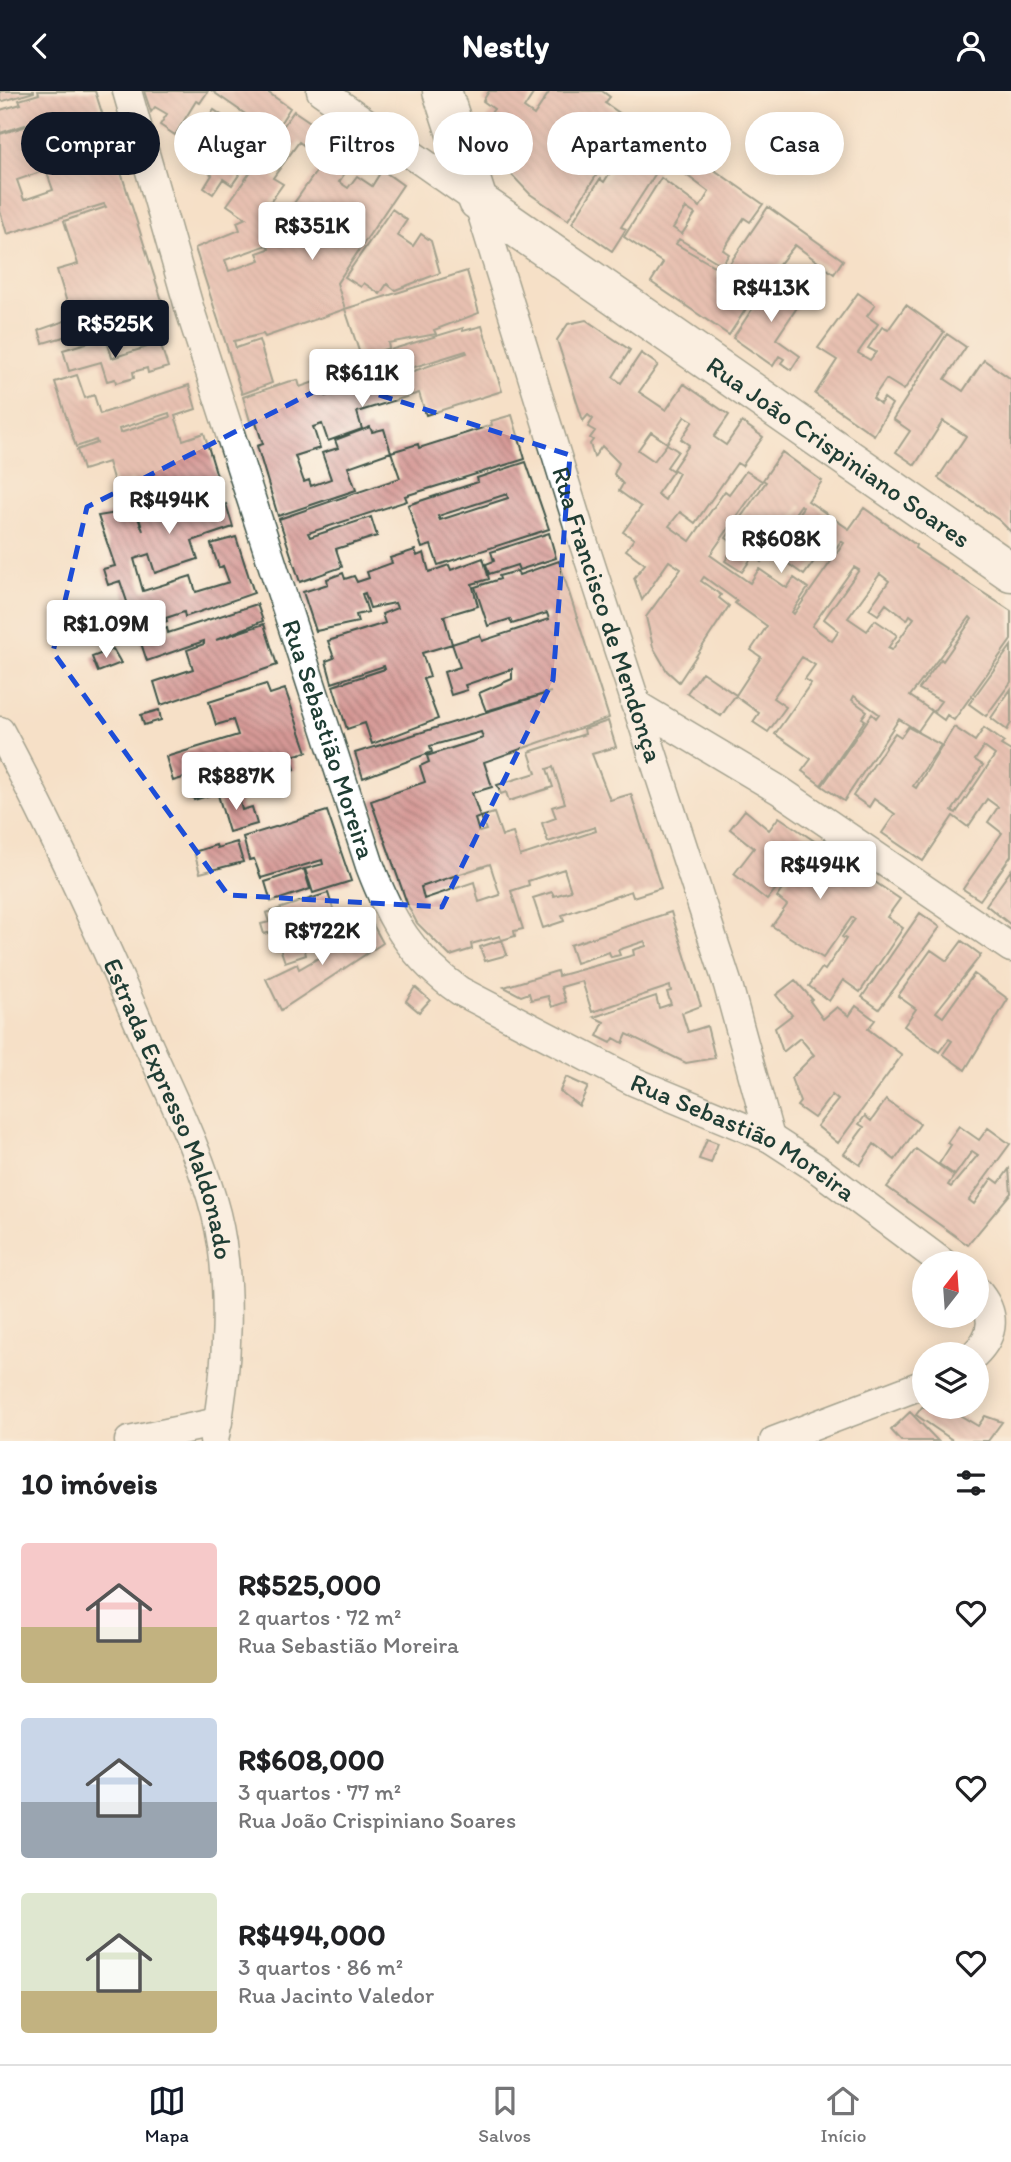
<!DOCTYPE html>
<html lang="pt">
<meta charset="utf-8">
<style>
body{margin:0;font-family:Itim,sans-serif;background:#f2f2f2;color:#202124;height:100vh;display:flex;flex-direction:column;font-size:26px;white-space:nowrap}
*{box-sizing:border-box;margin:0}
p{font-size:23px;color:#757577}
.icon{flex:none;width:38px;height:38px;fill:none;stroke:currentColor;stroke-width:2;stroke-linecap:round;stroke-linejoin:round}
.map{position:relative;height:1350px;overflow:hidden}
.side{display:flex;flex-direction:column;background:#fff;flex:1}
.side>*{flex:none}
.top-card{position:absolute;left:21px;top:21px;width:970px;height:63px;display:flex;gap:14px}
.needle{width:46px;rotate:17deg}
.buttons{position:absolute;left:912px;top:1160px;display:grid;gap:14px}
.buttons a{display:grid;place-items:center;width:77px;height:77px;border-radius:50%;background:#fff;box-shadow:0 4px 18px #0003;font-size:35px}
.price{position:absolute;translate:-50% -60px;padding:0 16px;border-radius:7px;background:#fff;color:#222;font-size:23px;line-height:46px;filter:drop-shadow(0 2px 4px #0008)}
.price::after{content:'';position:absolute;left:50%;top:42px;width:21px;height:16px;margin-left:-10px;background:inherit;clip-path:polygon(0 0,100% 0,50% 100%)}
.price.selected{background:#111827;color:#fff}
ul{padding:0;list-style:none}
li{display:flex;align-items:center;gap:21px;height:175px;padding:0 21px}
li span{display:grid;place-items:center;flex:none;width:196px;height:140px;border-radius:7px;color:#555}
li>.icon{margin-inline-start:auto}
span .icon{width:84px;height:84px;fill:#fffc;stroke-width:1}
li b{font-size:30px}
h2{display:flex;justify-content:space-between;align-items:center;height:84px;padding:0 21px;font-size:30px}
.tag{padding:0 24px;border-radius:32px;background:#fff;box-shadow:0 4px 18px #0003;font-size:24px;line-height:63px}
.tag.selected{background:#111827;color:#fff}
header{display:flex;justify-content:space-between;align-items:center;height:91px;padding:0 21px;background:#111827;color:#fff;font-size:32px;font-weight:700}
.menu{display:flex;justify-content:space-around;align-items:center;height:98px;border-top:2px solid #e0e0e0;background:#fff;font-size:19px;color:#757577}
.menu a{display:grid;justify-items:center;gap:4px}
.menu .selected{color:#111827}
.map>svg:first-child{display:block}
.building{fill:url(#building-back-hatch);fill-rule:evenodd}
.lines{fill:none;stroke-linecap:round;stroke-linejoin:round}
.street-casing{stroke:#3f554a;stroke-width:31}
.secondary-casing{stroke:#3f554a;stroke-width:41}
.street{stroke:#fff;stroke-width:28}
.secondary{stroke:#fff;stroke-width:38}
.marked{fill:none;stroke:#1d4ed8;stroke-width:5;stroke-dasharray:14 9;stroke-linejoin:round}
.labels{text-anchor:middle;stroke-width:7;stroke-linejoin:round;paint-order:stroke}
.street-label{font-size:26px;fill:#1f3d34;stroke:#fbf7ec}
</style>
<header><svg class="icon" aria-label="back" viewBox="0 0 24 24"><path d="M15 5l-7 7 7 7"/></svg>Nestly<svg class="icon" aria-label="person" viewBox="0 0 24 24"><circle cx="12" cy="8" r="4"/><path d="M4 21q1-7 8-7t8 7"/></svg></header>
<div class="map">
<svg width="1011" height="1350" viewBox="0 0 1011 1350">
<defs>
<pattern id="building-back-hatch" width="6" height="6" patternUnits="userSpaceOnUse" patternTransform="scale(1.75)"><rect width="6" height="6" fill="#d59895"/><path d="M-1 5l2 2M0 0l6 6M5-1l2 2" fill="none" stroke="#ac7d7a"/></pattern>
</defs>
<rect width="100%" height="100%" fill="#fbf7ec"/>
<filter id="ink" filterUnits="userSpaceOnUse"><feTurbulence type="fractalNoise" baseFrequency=".0143" numOctaves="2"/><feDisplacementMap in="SourceGraphic" scale="14" xChannelSelector="R" yChannelSelector="G"/><feConvolveMatrix kernelMatrix="1 2 1 2 8 2 1 2 1" color-interpolation-filters="sRGB"/></filter>
<filter id="wash" filterUnits="userSpaceOnUse"><feTurbulence type="fractalNoise" baseFrequency=".00686" numOctaves="4" result="noise"/><feDisplacementMap in="SourceGraphic" scale="28" xChannelSelector="R" yChannelSelector="G"/><feGaussianBlur stdDeviation="1.57" result="paint"/><feColorMatrix in="noise" values="0 0 0 0 0 0 0 0 0 0 0 0 0 0 0 0 0 1.4 0 .05"/><feComposite in="paint" operator="in"/></filter>
<g filter="url(#wash)">
<rect width="100%" height="100%" fill="#f6e0c7"/>
<g id="blocks">
<!-- building -->
<path class="building" d="M0 0H34V1L0 11Z
M38 0H95L165 219 89 241 84 224 72 228 57 179 78 173 64 130 106 116 104 113 7 143 0 120V43L34 33 50 78 57 76 41 29 0 42V19L21 13 19 9 39 3ZM46 79 53 99 24 109 17 89Z
M144 0H208L200 12 196 10 175 44 160 34 167 23 155 16 151 21Z
M212 0H266L290 17 279 34 275 31 232 94 223 88 213 103 204 97 212 84 183 63 214 19 243 39 251 27Z
M489 0H535L524 17 534 24 550 0H602L610 6 605 12 630 29 634 23 763 113 750 131 744 127 723 159 729 163 722 174 679 148 676 153 719 178 715 184 720 187 768 116 843 169 834 183 795 154 770 185 759 178 753 187 762 193 729 244 651 191 663 172 624 146 661 87 700 116 709 101 665 68 621 136 626 138 612 160 572 132 600 88 604 91 636 40 633 37 615 65 610 62 604 70 578 53 573 62 562 54 560 58 581 73 586 67 601 77 568 129 530 103 510 82 497 59 508 41 487 27 494 18 483 10ZM686 117 695 123 682 143 673 137Z
M294 20 325 41 312 60 299 51 273 87 283 93 269 113 285 125 327 65 347 79 339 91 348 97 357 85 372 95 382 79 403 94 337 192 345 218 467 180 479 222 434 239 436 243 388 252 389 257 361 266 345 218 265 246 263 243 234 250 236 257 259 249 272 292 242 303 195 157 240 139 237 131 246 127 227 114ZM267 154 269 158 257 162 260 169 229 180 225 169Z
M392 118 407 129 397 144 413 155 421 143 431 150 440 182 395 199 387 193 380 203 364 192 361 196 345 186Z
M774 185 804 206 776 248 800 265 791 279 781 272 784 268 779 265 773 275 733 247Z
M858 202 875 214 867 225 878 233 858 262 870 269 876 261 868 257 882 236 888 239 906 214 944 241 904 299 886 288 873 307 880 313 884 307 892 313 874 344 815 303 837 269 818 257Z
M70 228 74 243 43 252 39 239Z
M586 229 630 259 613 286 621 292 641 262 658 274 639 301 666 319 684 293 729 324 714 346 726 354 742 331 763 346 742 375 737 372 695 432 680 421 669 435 690 450 725 400 729 403 746 380 762 390 710 464 750 492 759 478 787 497 794 487 808 497 792 521 794 523 844 452 841 450 834 460 826 454 804 484 772 461 803 416 801 414 761 471 753 465 742 481 725 470 736 454 726 447 766 391 763 389 782 361 822 390 808 410 849 438 864 417 916 454 915 457 1011 520V549L954 629 947 624 944 629 933 621 941 610 919 598 941 568 943 570 972 528 970 526 910 605 932 620 918 640 899 628 844 710 822 695 872 623 876 627 879 623 854 605 852 609 867 620 862 627 865 629 821 694 802 680 811 668 775 643 811 592 805 588 815 574 802 566 773 607 786 616 768 641 753 631 759 622 735 605 721 625 687 602 702 581 736 604 761 566 751 559 767 535 735 512 737 510 704 486 701 490 721 504 719 507 729 515 679 591 667 580 653 556 646 526 681 478 669 470 642 509 634 487 645 473 626 459 634 448 623 441 641 416 619 400 623 393 614 383 619 372 602 355 594 366 590 353 593 349 590 347 595 340 588 336 593 328 588 324 583 330 557 249 568 233ZM685 325 693 330 681 348 689 354 673 378 679 382 665 409 657 403 673 380 667 376 678 360 667 353 654 370 638 359 651 341 667 352ZM854 476 859 479 824 528 839 540 832 550 812 535ZM880 483 889 490 869 518 878 524 886 513 907 529 910 524 914 527 892 559 888 557 897 544 875 529 867 540 848 527Z
M482 235 502 300 426 324 419 302 357 321 362 338 328 350 322 333 313 336 320 357 295 365 304 391 309 389 311 395 331 388 322 362 338 357 335 349 370 336 372 341 384 338 391 361 348 376 356 399 278 425 257 355 263 353 255 329 250 330 243 306 287 291 298 289 300 296 320 289 326 305 344 298 343 292 327 298 320 280 463 237V240ZM466 260 467 262 370 295 369 290 355 295 354 289 367 284 369 290Z
M947 243 966 256 945 288 963 300 984 269 1011 288V441L999 429 938 387 966 345 943 330 915 374 896 361 910 340 893 328Z
M106 246 112 267 160 252 168 276 148 282 147 277 133 281 134 287 116 292 115 288 107 290 101 271 69 280 63 259Z
M77 284 85 307 94 304 100 323 189 294 196 318 175 325 183 349 204 342 218 388 150 409 151 412 201 396 208 419 226 413 233 436 192 450 198 468 155 482 149 463 134 468 143 500 191 485 196 501 229 491 223 475 219 477 211 453 236 446 254 502 185 526 184 521 166 527 167 530 148 536 150 543 167 537 168 542 257 513 263 530 216 549 264 533 277 574 161 614 154 591 193 578 187 559 204 553V550L147 570 120 490 108 494 103 478 115 475 98 425 135 419 143 440 135 414 141 412 133 389 115 394 108 371 83 379 77 359 97 352 96 349 76 356 55 291ZM169 322 170 326 120 342 119 338Z
M512 324 525 368 405 405 407 410 308 442 310 446 371 426 377 445 336 458 342 476 300 491 279 428 400 387 391 361 418 353 419 357 492 334 491 330Z
M526 371 549 438 438 474 431 454 422 457 408 414 478 391 477 387ZM507 403 508 407 440 429 438 425Z
M549 442 556 467 519 479 517 474 489 483 486 473 494 470 491 461Z
M415 459 417 465 424 462 429 481 449 474 451 479 483 467 489 488 472 493 478 515 444 525 452 553 422 562 430 586 423 588 438 628 372 653 365 632 347 638 333 595 385 578 384 575 332 592 326 570 334 567 328 550 385 532 382 523 397 517 395 512 370 517 365 502 362 503 368 521 356 524 358 531 316 540 303 501 328 493 327 488 343 482 345 488 354 485 357 491 369 487 367 481 392 472 390 467Z
M559 470 609 627 484 671 492 696 472 702 480 726 475 728 479 741 486 739 481 726 494 722 502 745 513 742 520 765 596 740 595 736 548 751 542 732 556 727 552 716 565 712 553 676 547 678 553 696 509 710 506 701 501 703 497 694 536 682 529 661 585 643 584 638 608 630 616 656 592 663 610 709 631 703 661 797 633 806 631 800 562 824 564 830 543 837 533 807 552 801 554 805 571 800 564 778 528 790 529 794 511 800 523 838 514 840 515 845 502 849 507 864 485 870 480 856 501 849 500 845 471 853 472 858 450 865 417 832 408 815 371 710 425 691 420 675 429 671 427 665 483 647 481 641 430 655 432 661 363 687 355 662 551 601 486 620 479 602 512 588V578L465 594 467 599 451 604 444 581 460 576 452 553 480 544 482 550 549 528 547 522 512 533 510 528 488 535 475 496 500 488 499 485 517 480 519 484ZM490 773 500 804 479 811 474 791 424 808 421 796Z
M1011 555V591L986 625 969 613Z
M113 558 121 572 98 581 92 566Z
M266 593 270 603 285 598 307 661 291 665 295 678 194 709 186 686 173 690 166 666 238 644 233 629 216 634 209 611Z
M1011 598V632L1007 639 991 627Z
M159 619 161 629 144 634 141 624Z
M908 636 941 654 913 695 916 697 954 636 975 650 984 637 1004 651 1001 654 1011 660V765L980 809 963 798 1002 742 988 731 998 716 987 708 968 736 953 725 923 770 882 742 895 723 874 708 869 716 853 705 895 642 901 646ZM984 656 995 664 956 722 952 720 983 674 975 669Z
M237 699 242 719 252 716 257 733 229 741 218 704Z
M745 719 769 739 779 726 900 808 887 826 903 837 860 901 843 889 829 910 809 895 822 877 825 879 846 848 842 846 855 828 852 826 823 867 772 835 787 814 777 806 792 783 789 781 767 809 734 783 754 757 730 738Z
M327 720 351 790 313 802 305 778 323 773 322 769 261 787 254 768 249 769 243 746Z
M237 751 243 771 200 782 194 761 216 754 217 757Z
M304 778 310 798 271 811 265 791Z
M1011 779V834L986 814Z
M328 802 334 821 309 828 317 852 304 856 306 864 285 871 274 840 264 843 261 833 269 831 266 822Z
M671 821 701 915 682 922 688 941 707 935 715 967 686 972 627 943 623 952 614 947 611 952 597 945 604 931 594 926 656 905 659 917 671 913 667 901 671 900 670 895 592 921 582 890 561 896 566 911 552 916 548 905 531 909 529 902 521 905 504 896 557 880 558 885 634 864 633 859 646 855 645 850 618 859 620 864 611 866 609 861 576 872 570 854Z
M920 822 940 836 879 918 862 906Z
M372 832 383 852 281 919 266 888 297 873 299 878 353 847 351 843Z
M962 850 981 864 936 921 943 926 974 883 1008 908 965 979 943 963 952 950 949 948 939 961 904 935 916 918 898 905 931 859 947 870Z
M795 889 812 908 810 910 823 928 837 916 849 925 856 915 875 929 868 938 902 964 838 1052 817 1035 838 1009 832 1004 814 1027 797 1015 800 1011 791 987 814 964 800 947 783 961 775 937 792 924 776 904Z
M415 896 430 909 419 921 406 910Z
M566 986 588 996 579 1015 560 1000Z
M886 1009 920 1033 895 1069 874 1053 860 1074 844 1063 864 1036 859 1033 865 1025 871 1030Z
M959 1035 979 1049 988 1037 1010 1053 969 1109 974 1113 992 1087 999 1092 1009 1078 1011 1102 968 1154 887 1096 916 1058 954 1085 948 1094 951 1096 978 1064 972 1060 955 1084 939 1073 951 1054 947 1052Z
M707 1048 718 1052 711 1072 699 1068Z
M922 1316H946L978 1335 985 1325 1002 1331 988 1350H954L916 1324Z
M910 1321 938 1350H901L891 1339Z"/>
</g>
</g>
<g filter="url(#ink)">
<use href="#blocks" fill-opacity="0" stroke="#3f554a" stroke-width="2"/>
<g class="lines">
<!-- street casing -->
<g class="street-casing">
<g id="street">
<path id="s1" d="M127 0 189 216 370 775C390 828 412 867 460 900L635 991 770 1047 816 1077 943 1172"/>
<path id="s2" d="M321 0 478 110 583 450 728 894 770 1047"/>
<path d="M635 613 779 699 1011 857"/>
<path id="s3" d="M0 640C54 741 102 846 147 951 172 1007 201 1064 216 1123 233 1190 228 1283 214 1350"/>
<path d="M974 1264C996 1243 996 1221 976 1199"/>
<path d="M129 1350 218 1331"/>
<path d="M774 1350 924 1293"/>
</g>
</g>
<!-- secondary casing -->
<g class="secondary-casing">
<g id="secondary">
<path id="s4" d="M442 0 478 110 1011 481"/>
</g>
</g>
<!-- street -->
<use href="#street" class="street"/>
<!-- secondary -->
<use href="#secondary" class="secondary"/>
</g>
</g>
<!-- marked area -->
<path d="M0 0H1011V1350H0ZM335 290 570 364 553 589 442 816 228 804 53 561 87 416Z" fill="#f6e0c7" fill-opacity=".55" fill-rule="evenodd"/>
<path class="marked" d="M335 290 570 364 553 589 442 816 228 804 53 561 87 416Z"/>
<g class="labels">
<!-- street labels -->
<g class="street-label">
<text dy="9" stroke="none"><textPath href="#s4" startOffset="555">Rua João Crispiniano Soares</textPath></text>
<text dy="9" stroke="none"><textPath href="#s2" startOffset="625">Rua Francisco de Mendonça</textPath></text>
<text dy="9" stroke="none"><textPath href="#s1" startOffset="679">Rua Sebastião Moreira</textPath></text>
<text dy="9" stroke="none"><textPath href="#s3" startOffset="415">Estrada Expresso Maldonado</textPath></text>
<text dy="9" stroke="none"><textPath href="#s1" startOffset="1288">Rua Sebastião Moreira</textPath></text>
</g>
</g>
</svg>
<div class="buttons">
<a><svg class="needle" viewBox="-14 -14 28 28"><path d="M0-13l5 13h-10z" fill="#e53935"/><path d="M0 13l5-13h-10z" fill="#757577"/></svg></a>
<a><svg class="icon" aria-label="layers" viewBox="0 0 24 24"><path d="M12 4l9 5-9 5-9-5zM3 14l9 5 9-5"/></svg></a>
</div>
<b class="price" style="left:312px;top:171px">R$351K</b>
<b class="price" style="left:771px;top:233px">R$413K</b>
<b class="price selected" style="left:115px;top:269px">R$525K</b>
<b class="price" style="left:362px;top:318px">R$611K</b>
<b class="price" style="left:169px;top:445px">R$494K</b>
<b class="price" style="left:781px;top:484px">R$608K</b>
<b class="price" style="left:106px;top:569px">R$1.09M</b>
<b class="price" style="left:236px;top:721px">R$887K</b>
<b class="price" style="left:820px;top:810px">R$494K</b>
<b class="price" style="left:322px;top:876px">R$722K</b>
<div class="top-card">
<a class="tag selected">Comprar</a>
<a class="tag">Alugar</a>
<a class="tag">Filtros</a>
<a class="tag">Novo</a>
<a class="tag">Apartamento</a>
<a class="tag">Casa</a>
</div>
</div>
<section class="side">
<h2>10 imóveis<svg class="icon" aria-label="filters" viewBox="0 0 24 24"><path d="M4 7h16M4 17h16"/><circle cx="9" cy="7" r="2"/><circle cx="15" cy="17" r="2"/></svg></h2>
<ul>
<li><span style="background:linear-gradient(#f6c9c9 60%,#c2b280 0)"><svg class="icon" aria-label="home" viewBox="0 0 24 24"><path d="M3 11l9-7 9 7M6 9v11h12V9"/></svg></span><div><b>R$525,000</b><p>2 quartos · 72 m²</p><p>Rua Sebastião Moreira</p></div><svg class="icon" aria-label="heart" viewBox="0 0 24 24"><path d="M12 20l-8-8c-3-5 5-10 8-4 3-6 11-1 8 4z"/></svg></li>
<li><span style="background:linear-gradient(#c9d6e8 60%,#9aa5b1 0)"><svg class="icon" aria-label="home" viewBox="0 0 24 24"><path d="M3 11l9-7 9 7M6 9v11h12V9"/></svg></span><div><b>R$608,000</b><p>3 quartos · 77 m²</p><p>Rua João Crispiniano Soares</p></div><svg class="icon" aria-label="heart" viewBox="0 0 24 24"><path d="M12 20l-8-8c-3-5 5-10 8-4 3-6 11-1 8 4z"/></svg></li>
<li><span style="background:linear-gradient(#dfe7d0 70%,#c2b280 0)"><svg class="icon" aria-label="home" viewBox="0 0 24 24"><path d="M3 11l9-7 9 7M6 9v11h12V9"/></svg></span><div><b>R$494,000</b><p>3 quartos · 86 m²</p><p>Rua Jacinto Valedor</p></div><svg class="icon" aria-label="heart" viewBox="0 0 24 24"><path d="M12 20l-8-8c-3-5 5-10 8-4 3-6 11-1 8 4z"/></svg></li>
</ul>
</section>
<nav class="menu">
<a class="selected"><svg class="icon" aria-label="map" viewBox="0 0 24 24"><path d="M3 6l6-2 6 2 6-2v14l-6 2-6-2-6 2zM9 4v14M15 6v14"/></svg>Mapa</a>
<a><svg class="icon" aria-label="saved" viewBox="0 0 24 24"><path d="M7 4h10v16l-5-4-5 4z"/></svg>Salvos</a>
<a><svg class="icon" aria-label="home" viewBox="0 0 24 24"><path d="M3 11l9-7 9 7M6 9v11h12V9"/></svg>Início</a>
</nav>
